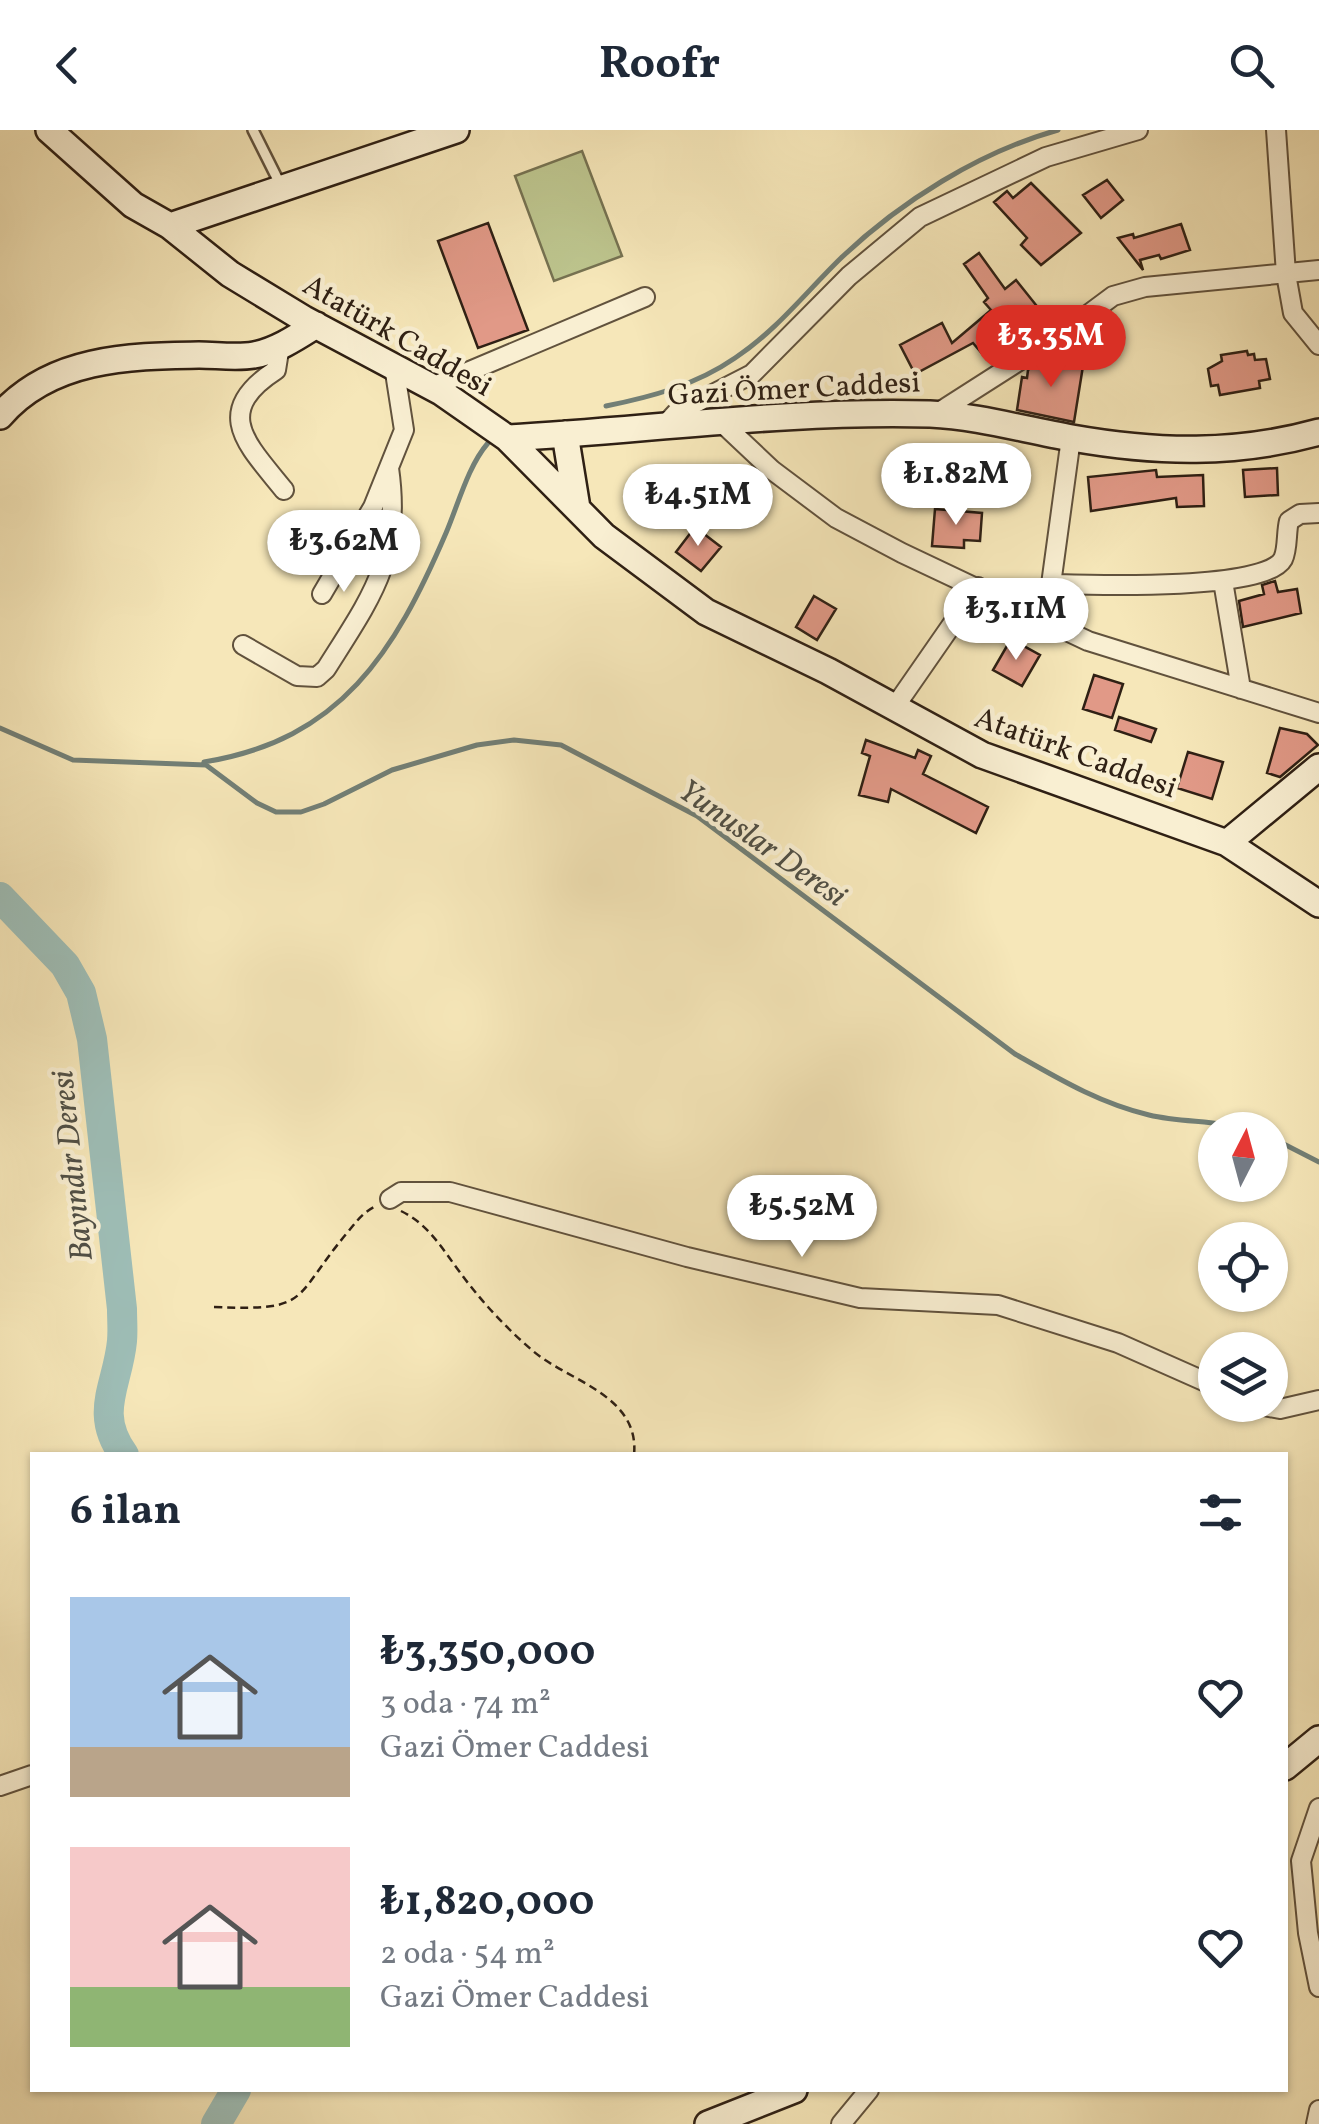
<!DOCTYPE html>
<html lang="tr">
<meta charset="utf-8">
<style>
body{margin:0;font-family:Vollkorn,serif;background:#f6f6f7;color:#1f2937;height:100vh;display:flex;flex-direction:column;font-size:38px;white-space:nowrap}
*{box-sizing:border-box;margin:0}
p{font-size:32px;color:#747a83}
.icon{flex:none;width:55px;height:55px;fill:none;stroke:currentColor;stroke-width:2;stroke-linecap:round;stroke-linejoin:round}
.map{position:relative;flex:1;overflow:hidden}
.drawer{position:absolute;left:30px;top:1322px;width:1258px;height:640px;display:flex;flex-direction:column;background:#fff;border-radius:0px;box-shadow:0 2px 8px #0004}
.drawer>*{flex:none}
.needle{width:65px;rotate:6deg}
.controls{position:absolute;left:1198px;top:982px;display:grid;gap:20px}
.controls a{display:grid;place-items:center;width:90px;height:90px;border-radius:50%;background:#fff;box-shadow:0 2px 8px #0004;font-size:50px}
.price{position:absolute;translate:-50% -85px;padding:0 22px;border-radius:35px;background:#fff;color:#222;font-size:32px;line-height:65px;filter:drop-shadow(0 2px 5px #0008)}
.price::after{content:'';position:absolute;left:50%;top:60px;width:30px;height:22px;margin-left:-15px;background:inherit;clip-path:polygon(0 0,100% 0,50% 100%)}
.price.current{background:#d93025;color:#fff}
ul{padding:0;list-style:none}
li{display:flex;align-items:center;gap:30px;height:250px;padding:0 40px}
li span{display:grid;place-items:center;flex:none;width:280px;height:200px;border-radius:0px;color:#555}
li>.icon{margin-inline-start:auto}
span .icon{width:120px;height:120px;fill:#fffc;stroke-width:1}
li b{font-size:42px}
h2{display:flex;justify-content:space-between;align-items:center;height:120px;padding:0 40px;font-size:42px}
header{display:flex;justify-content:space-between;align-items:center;height:130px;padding:0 40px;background:#fff;font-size:45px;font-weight:700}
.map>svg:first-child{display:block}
.green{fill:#bdc58e;stroke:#767251;stroke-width:2.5}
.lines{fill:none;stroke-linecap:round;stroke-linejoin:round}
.stream{stroke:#727f76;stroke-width:5}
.river{stroke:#9ebeb7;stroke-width:30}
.building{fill:#e19987;stroke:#2f2014;stroke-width:2.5}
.lane-casing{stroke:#61523d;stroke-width:14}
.street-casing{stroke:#61523d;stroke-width:22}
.secondary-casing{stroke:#2f2014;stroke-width:30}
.path{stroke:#2f2014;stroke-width:2.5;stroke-dasharray:8 5;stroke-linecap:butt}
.lane{stroke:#f9efd2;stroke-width:9}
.street{stroke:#f9efd2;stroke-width:18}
.secondary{stroke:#f9efd2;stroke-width:25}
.labels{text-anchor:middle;stroke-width:9;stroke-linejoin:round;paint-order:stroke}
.street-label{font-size:30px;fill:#2f2014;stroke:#f9efd2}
.water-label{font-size:32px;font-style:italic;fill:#504f45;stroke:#f9efd2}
</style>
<header><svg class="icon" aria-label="back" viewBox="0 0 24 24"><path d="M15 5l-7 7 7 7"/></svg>Roofr<svg class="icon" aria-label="search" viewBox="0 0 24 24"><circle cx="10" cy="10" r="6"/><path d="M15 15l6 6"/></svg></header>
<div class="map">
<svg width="1319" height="1994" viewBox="0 0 1319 1994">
<rect width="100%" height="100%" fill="#f6e7b9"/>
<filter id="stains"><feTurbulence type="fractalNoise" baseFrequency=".002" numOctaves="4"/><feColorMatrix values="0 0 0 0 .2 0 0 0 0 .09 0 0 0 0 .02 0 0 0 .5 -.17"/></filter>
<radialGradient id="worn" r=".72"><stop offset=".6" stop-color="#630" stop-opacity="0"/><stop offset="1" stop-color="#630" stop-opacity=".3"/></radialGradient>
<!-- green -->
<path class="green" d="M582 21 622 126 554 151 515 46Z"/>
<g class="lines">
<!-- stream -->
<path class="stream" d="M606 276C651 267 696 255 735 228 776 201 806 162 841 128 900 72 979 22 1058 0
M0 598 73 630 206 635 257 673 276 682H301L324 674 392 640 477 615 514 610 561 615 697 686 1015 924C1059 949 1099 973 1149 985 1183 993 1217 990 1250 1000
M204 632C341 610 395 522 446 403 458 375 468 336 488 313
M1270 1007 1319 1032"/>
<!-- river -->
<path class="river" d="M0 767 65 835 81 863 92 909 122 1179C122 1190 123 1201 122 1211 118 1255 93 1283 124 1325
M216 1994 236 1960"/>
</g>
<!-- building -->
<path class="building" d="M1107 50 1123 70 1101 88 1083 65Z
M1031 53 1081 103 1041 135 1021 115 1027 108 994 72 1007 61 1013 68Z
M488 93 528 200 478 218 438 111Z
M1181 94 1190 120 1161 129 1159 125 1140 130 1143 140 1118 108 1133 104 1134 108Z
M979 123 1005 159 1016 150 1040 180 985 227 973 213 915 244 900 215 942 193 952 213 991 180 984 172 988 168 964 134Z
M1247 221 1248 225 1254 224 1255 230 1266 229 1270 249 1259 251 1260 258 1220 265 1218 255 1211 256 1208 239 1222 231 1221 225Z
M1044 230 1083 236 1074 292 1017 280 1022 247 1027 248 1028 240Z
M1277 338 1278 365 1245 367 1243 340Z
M1156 340 1157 347 1203 345 1204 376 1177 377 1176 368 1091 381 1088 347Z
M935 379 982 383 980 411 964 410V418L932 416Z
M695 397 721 417 701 441 676 422Z
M1275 451 1278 462 1297 459 1301 483 1243 497 1239 471 1264 464 1262 455Z
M814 466 836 479 817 510 796 497Z
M1011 509 1040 525 1022 556 993 540Z
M1094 545 1123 554 1112 588 1083 579Z
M1119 587 1156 599 1151 612 1115 600Z
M1280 598 1307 604 1318 615 1280 647 1267 643Z
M866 610 915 628 918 620 931 626 923 644 988 677 976 703 891 659 888 672 859 665 870 626 862 623Z
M1188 622 1223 632 1212 669 1177 658Z"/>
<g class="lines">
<!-- lane casing -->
<g class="lane-casing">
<path id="lane" d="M253 0 280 54"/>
</g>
<!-- street casing -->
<g class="street-casing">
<path id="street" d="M1276 0 1286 144 1293 183 1319 215
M280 215 276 240C211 282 247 314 284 360
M432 257 645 167
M936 284 1066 201 1113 166 1145 157 1319 140
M720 291 772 340 836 388 902 423 1088 511 1319 583
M664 296 676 283 752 244 849 146 920 87 1046 27 1138 0
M1223 451 1241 559
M1054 454C1090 455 1266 461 1283 429 1288 419 1286 402 1289 391L1300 384 1319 383
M322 464 373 377 404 300 394 236
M1046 491 1071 308
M243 515 297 546 317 547 326 539C372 466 402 428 389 338
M894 578 978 457
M390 1069 401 1062H450L687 1127 860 1168 998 1175 1118 1213 1215 1256
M1258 1275 1280 1279 1319 1270
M0 1656 32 1645
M1319 1678 1301 1731 1308 1803 1319 1857
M841 1994 869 1960
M1316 1994 1319 1980"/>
</g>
<!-- secondary casing -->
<g class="secondary-casing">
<path id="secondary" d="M49 0 133 75 170 96 230 144 304 189 441 262 507 308 604 406 706 482 828 541 982 625 1227 713 1319 774
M170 96 456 0
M0 286C50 228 128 226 199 225 216 225 237 228 254 225 276 221 297 207 316 195
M565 304 577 378
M507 308C648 300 788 280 930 284 978 286 1025 300 1072 308 1157 323 1236 325 1319 302
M1227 713 1319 637
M1285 1637 1319 1609
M708 1994 794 1960"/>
</g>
<!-- path -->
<path class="path" d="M401 1081C429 1095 441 1117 459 1141 480 1170 506 1198 533 1221 568 1251 640 1265 634 1325
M214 1177C312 1181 291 1170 347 1103 356 1092 363 1082 376 1076"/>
<!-- lane -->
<use href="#lane" class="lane"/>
<!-- street -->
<use href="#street" class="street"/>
<!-- secondary -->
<use href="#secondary" class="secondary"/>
</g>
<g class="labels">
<!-- street labels -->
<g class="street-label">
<text transform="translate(398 205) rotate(30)" y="10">Atatürk Caddesi</text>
<text transform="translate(794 258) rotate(-3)" y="10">Gazi Ömer Caddesi</text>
<text transform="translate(1076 622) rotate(20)" y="10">Atatürk Caddesi</text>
</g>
<!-- water labels -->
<g class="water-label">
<text transform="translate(763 712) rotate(35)" y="11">Yunuslar Deresi</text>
<text transform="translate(71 1036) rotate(-96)" y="11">Bayındır Deresi</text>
</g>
</g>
<rect width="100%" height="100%" filter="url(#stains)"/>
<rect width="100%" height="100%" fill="url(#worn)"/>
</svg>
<div class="controls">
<a><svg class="needle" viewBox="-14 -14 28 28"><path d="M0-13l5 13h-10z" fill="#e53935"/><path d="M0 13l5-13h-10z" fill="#747a83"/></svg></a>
<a><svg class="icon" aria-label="locate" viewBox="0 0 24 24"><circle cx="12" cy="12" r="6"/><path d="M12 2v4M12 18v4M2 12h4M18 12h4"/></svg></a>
<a><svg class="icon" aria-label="layers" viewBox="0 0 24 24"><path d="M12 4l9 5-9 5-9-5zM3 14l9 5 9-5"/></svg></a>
</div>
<b class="price current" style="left:1051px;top:260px">₺3.35M</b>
<b class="price" style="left:956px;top:398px">₺1.82M</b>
<b class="price" style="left:698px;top:419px">₺4.51M</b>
<b class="price" style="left:344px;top:465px">₺3.62M</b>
<b class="price" style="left:1016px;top:533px">₺3.11M</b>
<b class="price" style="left:802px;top:1130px">₺5.52M</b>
<section class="drawer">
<h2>6 ilan<svg class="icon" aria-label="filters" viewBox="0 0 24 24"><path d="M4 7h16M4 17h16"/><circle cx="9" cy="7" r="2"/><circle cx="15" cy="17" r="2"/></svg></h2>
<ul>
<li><span style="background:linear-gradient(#a9c7e8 75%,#b9a48a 0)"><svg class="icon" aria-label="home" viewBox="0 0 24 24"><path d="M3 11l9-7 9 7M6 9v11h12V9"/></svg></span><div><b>₺3,350,000</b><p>3 oda · 74 m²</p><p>Gazi Ömer Caddesi</p></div><svg class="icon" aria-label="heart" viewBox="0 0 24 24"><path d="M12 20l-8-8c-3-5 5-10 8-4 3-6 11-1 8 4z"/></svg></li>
<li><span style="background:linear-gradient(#f6c9c9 70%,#8fb573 0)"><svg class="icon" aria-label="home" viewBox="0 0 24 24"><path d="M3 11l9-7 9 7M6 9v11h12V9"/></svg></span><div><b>₺1,820,000</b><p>2 oda · 54 m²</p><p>Gazi Ömer Caddesi</p></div><svg class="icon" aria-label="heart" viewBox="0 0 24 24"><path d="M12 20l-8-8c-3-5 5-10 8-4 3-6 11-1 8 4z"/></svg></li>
</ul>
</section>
</div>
